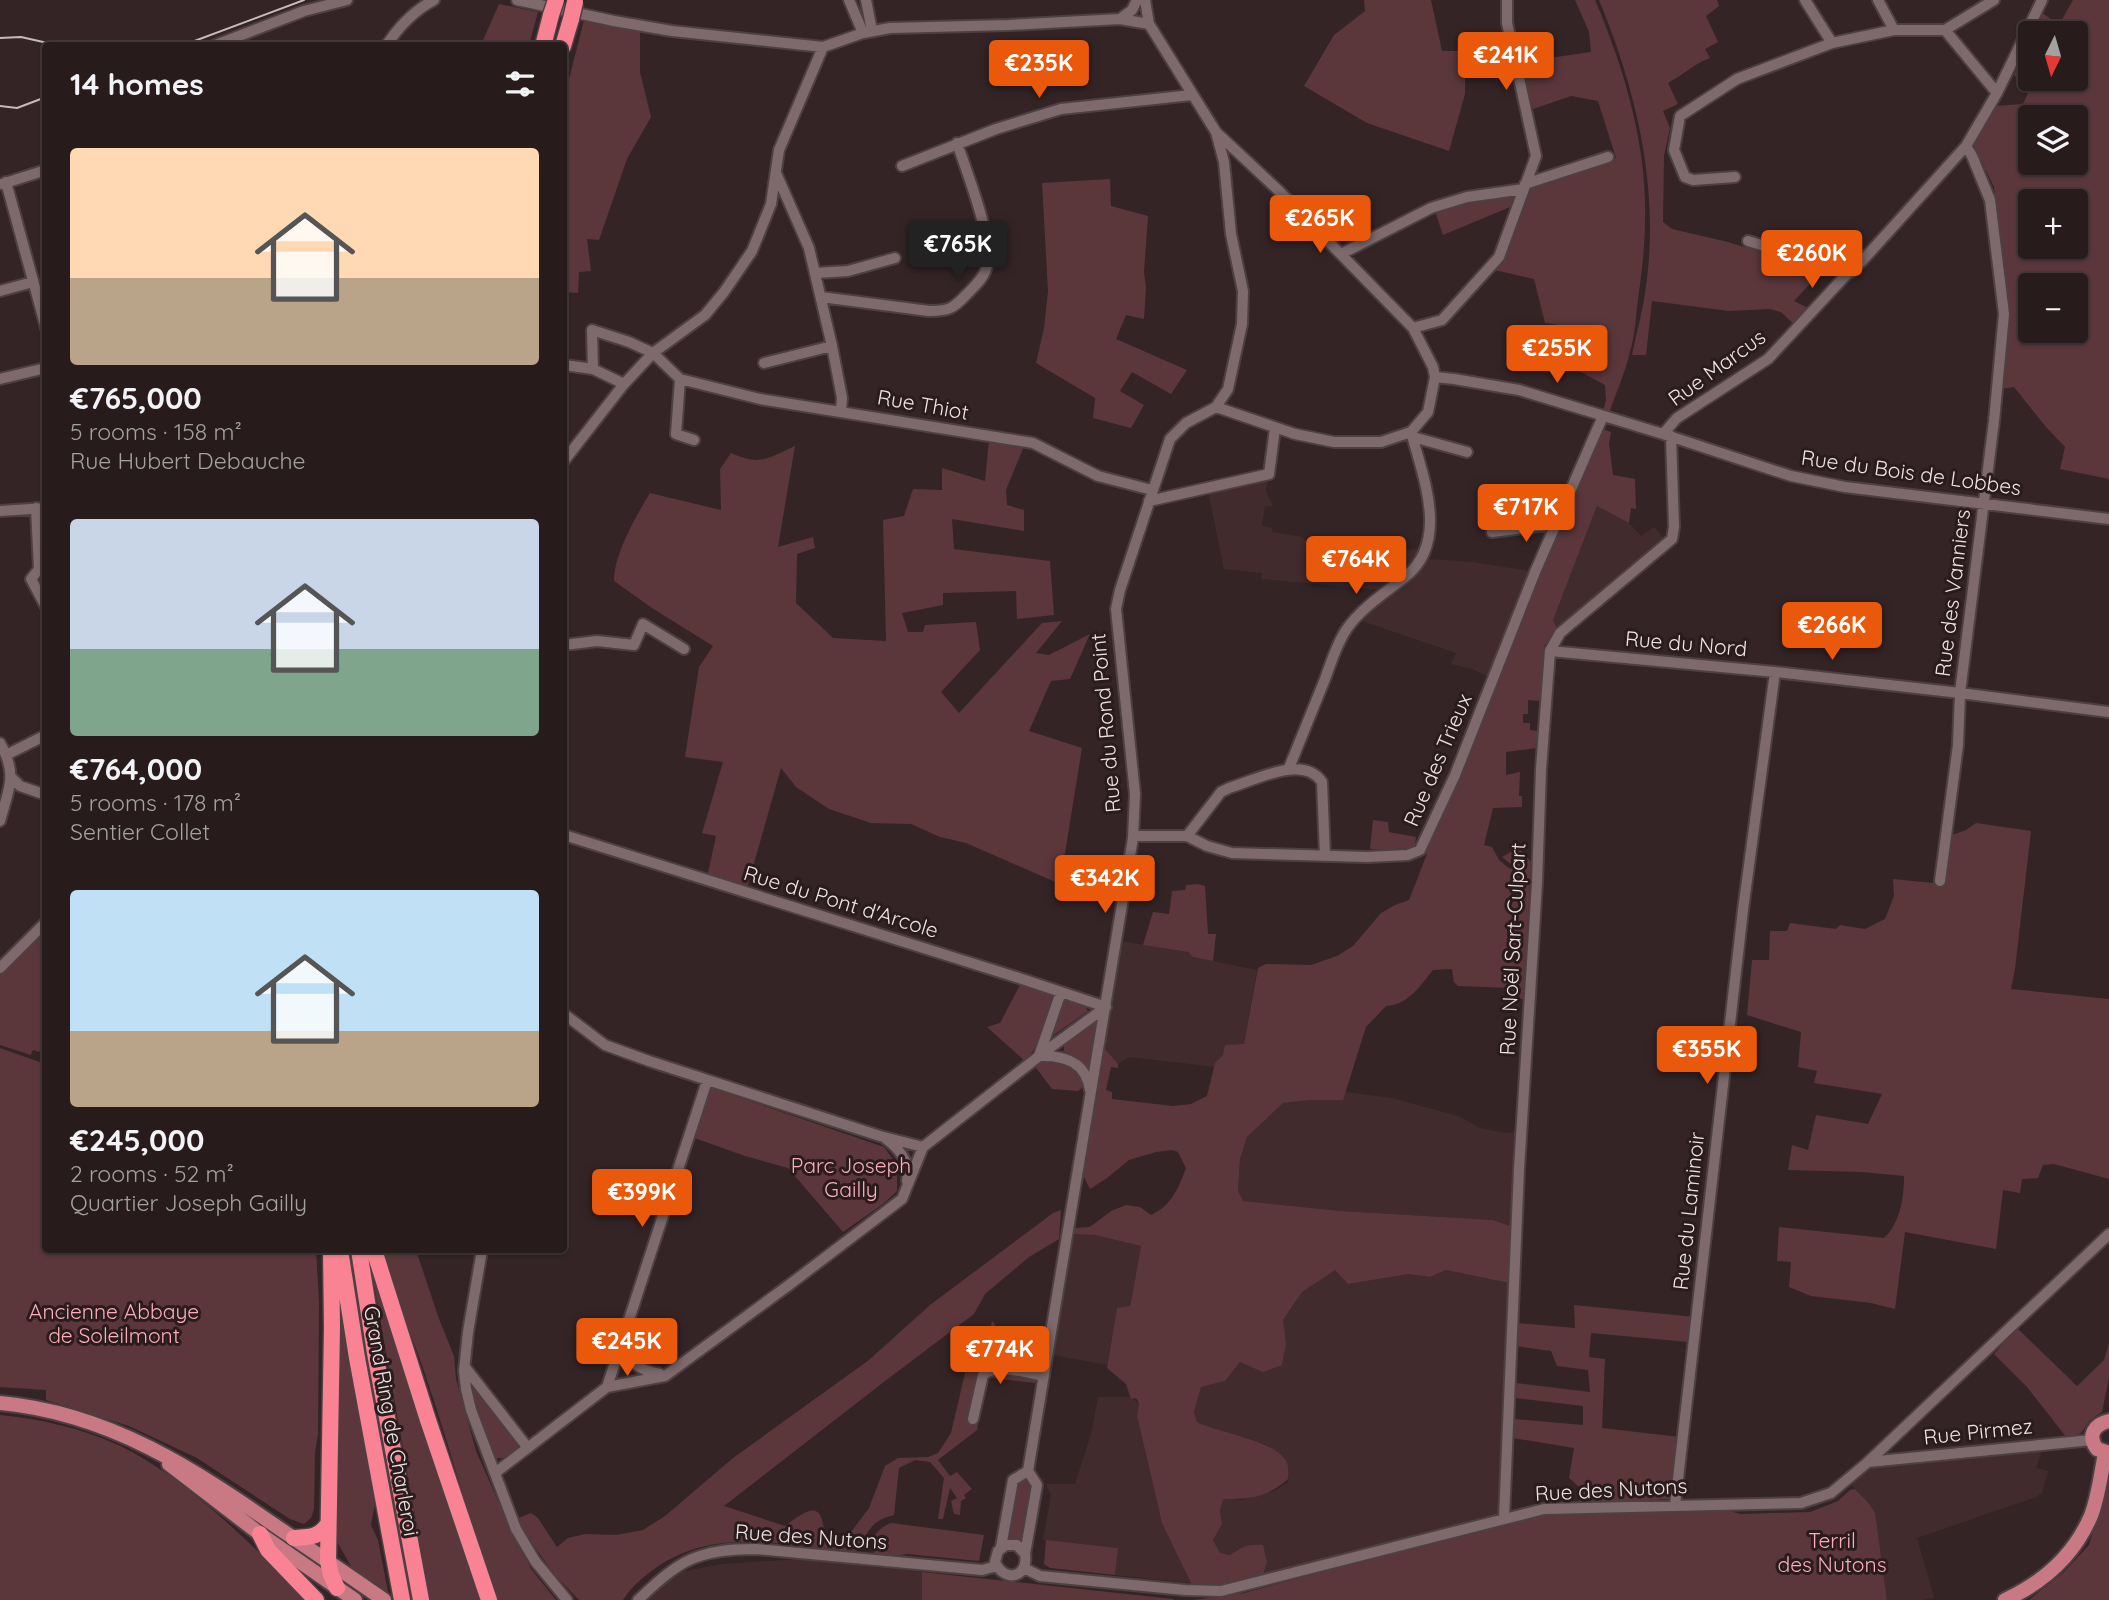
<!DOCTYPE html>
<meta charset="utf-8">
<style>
body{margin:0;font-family:Quicksand,sans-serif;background:#2f2425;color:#f1f3f6;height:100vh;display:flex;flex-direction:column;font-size:26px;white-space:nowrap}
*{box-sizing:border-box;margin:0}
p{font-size:23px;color:#a4a1a3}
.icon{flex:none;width:38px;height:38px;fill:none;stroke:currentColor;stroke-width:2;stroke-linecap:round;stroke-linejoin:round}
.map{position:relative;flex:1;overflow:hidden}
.sheet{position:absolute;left:42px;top:42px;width:525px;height:1211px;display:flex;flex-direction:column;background:#271b1c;border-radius:7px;box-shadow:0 2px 5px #0004,0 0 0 2px #43393b}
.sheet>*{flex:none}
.needle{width:46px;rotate:185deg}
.controls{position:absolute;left:2018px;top:21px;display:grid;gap:14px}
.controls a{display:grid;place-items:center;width:70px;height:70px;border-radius:7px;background:#271b1c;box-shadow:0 2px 5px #0004,0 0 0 2px #43393b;font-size:35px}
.price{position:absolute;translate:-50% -60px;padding:0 16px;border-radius:7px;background:#ea580c;color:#fff;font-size:23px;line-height:46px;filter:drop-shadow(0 2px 4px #0008)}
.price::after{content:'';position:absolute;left:50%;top:42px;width:21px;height:16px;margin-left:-10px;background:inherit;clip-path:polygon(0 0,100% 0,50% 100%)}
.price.selected{background:#222;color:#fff}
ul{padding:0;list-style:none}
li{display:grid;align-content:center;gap:14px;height:371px;padding:0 28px}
li span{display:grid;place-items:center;height:217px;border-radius:7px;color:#555}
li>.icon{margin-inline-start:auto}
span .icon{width:126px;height:126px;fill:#fffc;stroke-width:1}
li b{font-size:30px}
h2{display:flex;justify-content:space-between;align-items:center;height:84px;padding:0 28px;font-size:30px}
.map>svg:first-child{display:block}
.built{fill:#422b2d}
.green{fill:#5b373b;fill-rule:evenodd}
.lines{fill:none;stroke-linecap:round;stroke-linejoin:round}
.minor-casing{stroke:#4e4042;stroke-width:14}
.major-casing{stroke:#4e4042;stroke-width:18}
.highway-casing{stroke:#4e4042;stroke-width:19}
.minor{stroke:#7e6a6c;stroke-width:10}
.major{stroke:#c87983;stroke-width:14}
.highway{stroke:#fa8393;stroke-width:16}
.tram{stroke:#c6babb;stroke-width:2}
.highway-bridge-casing{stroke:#4e4042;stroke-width:19;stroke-linecap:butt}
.highway-bridge{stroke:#fa8393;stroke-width:16}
.labels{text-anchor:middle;stroke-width:6;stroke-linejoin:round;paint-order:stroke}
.street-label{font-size:21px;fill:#eee3e4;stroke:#2a1b1c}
.park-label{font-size:21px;fill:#fbaeb6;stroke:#2a1b1c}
</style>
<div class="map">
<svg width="2109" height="1600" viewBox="0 0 2109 1600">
<rect width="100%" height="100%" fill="#342426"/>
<!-- built -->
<path class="built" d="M1268 476 1266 491 1273 506H1265L1262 526 1272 528V532L1303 537 1304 540 1349 543 1350 553 1421 549 1409 567 1381 590 1262 579V573L1224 569 1208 491Z
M1597 506 1629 523 1641 536 1654 527 1665 540 1557 628 1553 620Z
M1428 559 1473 562 1535 572 1487 676 1473 669 1451 664 1456 653 1362 621 1369 610 1399 591Z
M1119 941 1188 952 1193 957 1257 970 1244 1044 1223 1055 1215 1067 1130 1057 1118 1064 1106 1050 1102 1051Z
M1345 1092 1392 1098 1461 1117 1480 1128 1505 1133 1518 1132 1510 1226 1493 1220 1341 1211 1242 1201 1238 1191 1240 1160 1247 1137 1283 1103 1311 1100H1342Z
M1072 1234 1095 1235 1141 1246 1131 1302 1130 1306 1117 1309 1107 1365 1053 1355Z
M1335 1269 1348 1284 1409 1274 1430 1277 1446 1270 1509 1283 1500 1509 1497 1515 1263 1575 1267 1562 1238 1549 1230 1555 1220 1553 1213 1540 1222 1524 1220 1511 1223 1498 1242 1500 1274 1491 1288 1482 1289 1471 1284 1458 1264 1444 1209 1428 1197 1422 1194 1412 1201 1387 1225 1381 1240 1362 1286 1344 1283 1320 1302 1292Z
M1098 1397H1129L1139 1403 1137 1416 1160 1516 1191 1583 1115 1575 1117 1548 1043 1540 1051 1495 1046 1484H1075L1091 1434Z
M2043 1449 2036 1468 2048 1471 2042 1493 2036 1497 1917 1538 1934 1598 1923 1600H1887L1875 1512 1867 1501 1851 1484 1867 1468 1876 1464Z
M798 1559 922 1572V1600H647L674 1573 723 1564Z"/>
<!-- green -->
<path class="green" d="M1364 0H1431L1442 51H1465V94L1449 151 1367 123 1304 86 1334 35 1365 11Z
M1575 0H1595C1624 68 1647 144 1645 219 1645 245 1642 272 1638 299 1636 316 1635 335 1630 352 1625 373 1616 393 1609 413L1603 411 1606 400 1605 385 1577 370 1566 326 1545 323 1534 279 1495 270 1505 252 1526 191 1535 184 1555 177 1616 158 1598 101 1571 96 1533 109 1516 50H1539L1542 59 1591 52 1589 32Z
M1599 0H1717L1719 6 1706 16 1718 42 1705 49 1710 58C1695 63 1683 75 1668 83L1678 104 1663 111 1670 128 1664 156 1663 222 1672 229 1728 242 1822 271 1794 301 1808 308 1795 325 1781 312 1770 309 1729 311 1652 301 1646 355H1632C1636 335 1642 314 1645 293 1661 192 1637 92 1599 0Z
M2073 0H2109V479L2060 469 2065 447 2046 427 2014 387 2001 389 2008 309 1994 187 1973 144 1995 106 2023 104 2030 89 2014 75 2030 39V79H2076V33H2032L2041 12 2059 25ZM2030 117H2076V163H2030ZM2030 201H2076V247H2030ZM2030 285H2076V331H2030Z
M499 4 538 12 529 45H481Z
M584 20 640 31V72L651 117 627 159 599 240 587 239 591 271 579 272 578 293 564 292V99Z
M1110 179 1111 206 1148 216 1144 272 1146 288 1144 319 1126 315 1116 339 1187 370 1171 394 1132 372 1120 391 1144 405 1131 428 1093 418 1095 398 1036 363 1044 328 1048 291 1042 183Z
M1507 196 1517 198 1515 205 1443 235 1436 214 1445 208Z
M1602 429 1611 432 1609 443 1613 475 1635 479 1636 509 1631 508 1629 523 1597 506 1553 620 1557 628 1544 646 1541 701 1528 700V714H1523V723H1530V730L1538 731 1537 748 1506 752V775L1520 772 1519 796H1522V807L1493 808 1484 845 1492 847 1499 860 1510 869 1513 866 1502 857 1514 850H1521L1531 862 1524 999H1513V988L1458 986 1454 982 1452 969 1433 970C1420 986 1408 1005 1386 1006L1366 1027 1343 1100H1311L1283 1103 1247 1137 1240 1160 1238 1191 1243 1201 1341 1211 1493 1220 1510 1226 1509 1283 1446 1270 1430 1277 1409 1274 1348 1284 1335 1270 1302 1292 1283 1320 1286 1344 1282 1365 1263 1372 1240 1362 1225 1381 1201 1387 1194 1412 1197 1422C1219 1433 1270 1440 1284 1458 1289 1463 1289 1473 1288 1479 1266 1498 1251 1499 1223 1499L1220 1511 1222 1524 1213 1540 1220 1553 1230 1555C1241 1547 1249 1544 1263 1545L1267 1562 1263 1575 1202 1589 1191 1583 1162 1523 1137 1416 1139 1403 1136 1398 1131 1399 1126 1384 1107 1368 1117 1308 1130 1306 1131 1302 1141 1246 1095 1235 1072 1234 1074 1228 1090 1227 1111 1211 1126 1205 1140 1207 1151 1215C1172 1205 1178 1189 1186 1168L1178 1152 1172 1150 1156 1152 1129 1160 1107 1178 1090 1189 1082 1173 1102 1051 1106 1050 1118 1064V1068L1111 1067 1106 1090 1112 1092V1099L1173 1106 1191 1104 1207 1096 1215 1063 1223 1055 1225 1045 1244 1044 1258 968 1266 964 1311 965 1337 956 1353 946 1381 913 1395 905 1409 900 1427 854 1424 852 1445 810 1488 692Z
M989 439 1024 446 1006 490 1007 505 1024 510V531L952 519 954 549 1050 561 1054 615 1017 619 1016 591 943 593V605L902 613 908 632H923L925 625 976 622 980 650 941 692 959 713 1042 623 1062 621 1036 653 1049 655 1090 634 1070 679 1051 681 1029 731 1082 748 1060 884 966 843 940 837 911 824 871 823 829 809 796 787 781 768 747 888 707 877 716 836 702 833 723 762 685 757 699 667 713 646 652 608 614 581C614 554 636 516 650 493L721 510 720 469 731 453C761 466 766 459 795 446L778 547 813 537 815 548 797 554 796 603 833 638 886 641 883 520 904 516 913 489 942 490V468L985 481Z
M1373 820 1388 822 1389 832 1416 837 1415 847 1385 850 1370 849Z
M1976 823 2031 831 2015 969 2011 989 2109 999V1179L2054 1164 2043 1165 2038 1178 2022 1179 2020 1193 2003 1190 1996 1249 1905 1232 1895 1309 1871 1303 1811 1296 1789 1287 1791 1262 1777 1261 1779 1227 1884 1238C1900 1224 1904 1197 1904 1176L1862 1172 1788 1170 1792 1145 1808 1150 1816 1115 1868 1124 1882 1094 1814 1083 1817 1071 1798 1067 1801 1032 1747 1015 1752 960H1769L1770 931H1787L1790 923 1836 929 1840 925 1865 929 1885 919 1894 896 1893 879 1943 884 1949 836 1966 830Z
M1198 884 1205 886 1208 934H1216L1213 961 1193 957 1188 952 1143 945 1153 912 1169 914 1172 891 1185 890 1186 885Z
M45 926V1044L39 1052 34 1050 32 1051 31 1055 0 1045V973Z
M1021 983 1055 994C1048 1018 1042 1042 1025 1061L987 1027 1000 1023Z
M1063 998 1085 1007 1088 1011 1051 1037C1052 1024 1060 1012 1063 998Z
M1092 1023H1097L1091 1070 1081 1060 1064 1051V1044Z
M0 1048 45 1064 46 1250H316L319 1301 318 1434 315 1453 314 1509 311 1518 304 1524 290 1519 197 1458 129 1426 46 1400V1390L0 1387Z
M1051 1059 1074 1066 1083 1080 1089 1082 1078 1091 1052 1089 1034 1065Z
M706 1086 884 1147 897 1165V1191L883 1204 843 1232 788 1168 745 1156 689 1136Z
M1061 1210 1059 1239 1029 1257 985 1294 974 1314 885 1381 724 1506 785 1526C814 1504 823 1502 825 1542L852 1546 848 1536 869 1508 885 1466 898 1458 928 1457 938 1453 951 1433 965 1373 984 1352 992 1321 995 1324 990 1349 996 1363 1035 1368V1383L985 1377 977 1430 938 1460 950 1476 957 1472 972 1489 964 1495 966 1498 961 1501 960 1515 954 1514 951 1501 957 1498 950 1488 943 1519H938L944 1478 930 1462 915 1460 899 1468 894 1515C871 1520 868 1532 857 1551 788 1548 720 1524 657 1567 643 1577 632 1586 623 1600H579L555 1575 519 1525 516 1519 531 1513 538 1518 557 1547 568 1538 585 1534 616 1535 643 1530 665 1516 733 1458 869 1360 930 1305 1053 1213Z
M380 1250H416L439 1319 454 1356 456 1379 476 1451 509 1526 531 1569 556 1600H496C470 1522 449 1443 422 1365 409 1327 390 1289 380 1250Z
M369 1257 482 1600H430Z
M337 1293 375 1504 371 1525 378 1540 388 1592 352 1568 336 1540Z
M1574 1305 1695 1317 1688 1342 1591 1333 1589 1357 1605 1359 1602 1428 1680 1437 1671 1499 1579 1503V1487L1569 1478 1574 1448 1513 1438 1514 1419 1583 1425V1406L1515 1398 1516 1383 1590 1392 1588 1370 1557 1366 1551 1351 1516 1346 1518 1323 1575 1328Z
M2017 1328 2077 1386 2104 1360 2109 1343V1378L2102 1412 2090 1420 2081 1433 2067 1438 2027 1387 1994 1354Z
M474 1384 518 1445 517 1450 503 1458H496L493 1454 471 1387Z
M0 1415C41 1419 81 1428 118 1445 186 1477 254 1547 307 1600H0Z
M2109 1477V1600H2029L2063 1573 2089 1545Z
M1023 1478H1027L1031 1483V1491L1021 1541 1008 1539 1019 1483Z
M1855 1489 1867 1501 1875 1512 1887 1600H1193L1244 1593 1502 1524 1552 1513 1733 1510V1512L1741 1514 1810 1512 1838 1501 1850 1490Z
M891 1523 984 1535 979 1561 907 1554 894 1556 874 1553C869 1538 878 1528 891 1523Z
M1046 1540 1118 1548 1115 1575 1050 1568 1044 1564Z
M922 1572 1173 1599 1174 1600H922Z"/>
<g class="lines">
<!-- minor casing -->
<g class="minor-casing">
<path id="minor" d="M517 0 614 21 672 31 823 47 863 33 890 28 1009 25 1120 19 1149 24
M849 0 863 33
M866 0 872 31
M1145 0 1149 24 1216 132 1278 190 1413 328 1433 367 1435 377 1428 412 1411 432 1381 442H1334L1295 434 1216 407
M1805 0 1832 43
M1878 0 1894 30
M1120 19 1132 10 1137 0
M1945 30 1997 93
M213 46 304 11 347 0
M386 46C399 26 413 11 434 0
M902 166 996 129 1061 109 1192 95
M776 173 809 248 832 346 842 398 841 411
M1735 177 1693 180 1685 177 1674 150 1680 116 1737 79 1832 43 1894 30H1945L1994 0
M6 182 46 328
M2 184 46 170
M1525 184 1608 157
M1748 241 1851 272
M1341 254 1431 208 1467 197 1524 189
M816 273 848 271 895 258
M0 291 33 282
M821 297 929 311C948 311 953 309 966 295 973 288 983 279 986 269 996 245 966 170 957 143
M1413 328 1442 320 1499 257 1536 156 1507 23V0
M764 363 832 346
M564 365 593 369 624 384
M593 369 592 330 629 342 653 353 680 379 760 399 1033 443 1098 476 1152 490
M1435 377 1454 379 1519 390 1663 434 1791 476 1845 487 2109 519
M0 379 46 368
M680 379 676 434 694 440
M1663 434 1677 418 1768 359 1846 275 1863 260 1966 146 1997 93 2042 0
M1413 437 1467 452
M564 461 624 384 653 353 705 315 724 292 752 251 771 204 779 150 823 47
M1149 501 1269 474 1275 428
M36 508 39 569 31 579 46 607
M0 511 46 508
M1492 532 1555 524
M564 645 597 641 634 645 643 624 684 649
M1550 651 1775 672 1960 693 2109 712
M0 743C18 775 9 788 0 821
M6 755 46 735
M1289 768C1301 739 1313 709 1325 679 1331 663 1336 645 1346 630 1361 608 1385 593 1405 577 1450 542 1423 477 1411 432
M12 778 20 786 46 795
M564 835 1019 978 1106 1007
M1133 836H1187L1207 846 1232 853 1367 857 1408 855 1420 850 1455 775 1535 572 1603 416
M1187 836 1221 792 1229 788C1256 780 1303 754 1322 782L1325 856
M1940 881 1958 745 1960 693 1994 421 2004 314 1990 200 1972 156 1966 146
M0 968 46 922
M1061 992 1039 1056C1065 1055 1086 1062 1090 1090
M564 1014 605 1045 649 1061 880 1136 923 1147
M886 1139C900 1149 910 1163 907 1181
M482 1250 468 1332 464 1371 466 1389 471 1410 516 1529 535 1561 567 1600
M624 1342C627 1363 641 1371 660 1374
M465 1367 528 1448
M607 1387 707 1081
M973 1419 983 1375C997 1363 1026 1373 1044 1376
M1868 1462 2092 1440
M495 1473 607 1387 665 1376 789 1285 902 1199 923 1147 1047 1050 1106 1007
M1675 1505 1743 910 1775 672
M1504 1518 1519 1169 1537 883 1541 769 1550 651 1560 633 1672 539 1674 527 1671 436
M1001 1547 1013 1480 1028 1471
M1025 1554 1017 1545H1006L998 1551 995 1562C1005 1584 1029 1577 1025 1554L1037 1485 1028 1471 1133 838 1135 794 1116 609 1120 590 1170 439 1186 423 1216 407 1228 389 1242 324 1243 291 1231 234 1224 162 1216 132
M1024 1568 1040 1576 1185 1590 1221 1591 1544 1509 1801 1503 1831 1493 1868 1462 2109 1234
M638 1600C680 1560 697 1549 756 1549L982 1570 997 1566"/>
</g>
<!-- major casing -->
<g class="major-casing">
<path id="major" d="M0 1403C110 1413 195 1470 283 1531 317 1554 351 1577 384 1600
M2109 1421C2094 1424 2087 1436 2097 1449L2109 1453
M169 1464 260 1534 355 1600
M2005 1600C2042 1583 2073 1556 2090 1518 2098 1500 2101 1473 2105 1453"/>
</g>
<!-- highway casing -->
<g class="highway-casing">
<path id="highway" d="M543 46 551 15
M563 46 571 19
M331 1250 332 1327 328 1561 331 1575 337 1588
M340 1250 357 1358 402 1600
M359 1250 375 1353 421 1600
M374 1250 428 1420 489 1600
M260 1534 268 1550 316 1600
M294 1538C309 1537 319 1538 328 1524"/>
</g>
<!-- minor -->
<use href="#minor" class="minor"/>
<!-- major -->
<use href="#major" class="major"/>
<!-- highway -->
<use href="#highway" class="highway"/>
<!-- tram -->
<path class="tram" d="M0 38 21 37 61 46
M181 46 304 0
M0 106 17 108 46 97"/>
<!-- highway-bridge casing -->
<g class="highway-bridge-casing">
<path id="highway-bridge" d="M551 15 556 0
M571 19 575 2"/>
</g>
<!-- highway-bridge -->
<use href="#highway-bridge" class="highway-bridge"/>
</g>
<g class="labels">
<!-- street labels -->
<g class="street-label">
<text transform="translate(1717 368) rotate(-36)" y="7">Rue Marcus</text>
<text transform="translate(923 405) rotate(10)" y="7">Rue Thiot</text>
<text transform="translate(1911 473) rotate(8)" y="7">Rue du Bois de Lobbes</text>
<text transform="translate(1953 593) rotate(-83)" y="7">Rue des Vanniers</text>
<text transform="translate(1686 644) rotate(5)" y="7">Rue du Nord</text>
<text transform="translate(1106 723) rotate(-95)" y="7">Rue du Rond Point</text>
<text transform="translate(1438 760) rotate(-67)" y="7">Rue des Trieux</text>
<text transform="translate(841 902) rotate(17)" y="7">Rue du Pont d'Arcole</text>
<text transform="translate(1513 949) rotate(-87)" y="7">Rue Noël Sart-Culpart</text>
<text transform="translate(1689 1211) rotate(-84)" y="7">Rue du Laminoir</text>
<text transform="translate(391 1421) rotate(80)" y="7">Grand Ring de Charleroi</text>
<text transform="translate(1978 1432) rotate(-6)" y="7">Rue Pirmez</text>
<text transform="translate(1611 1490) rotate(-3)" y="7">Rue des Nutons</text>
<text transform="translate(811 1537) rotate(4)" y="7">Rue des Nutons</text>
</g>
<!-- park labels -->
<g class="park-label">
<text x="851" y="1173">Parc Joseph<tspan x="851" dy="24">Gailly</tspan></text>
<text x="114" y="1319">Ancienne Abbaye<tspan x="114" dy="24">de Soleilmont</tspan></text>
<text x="1832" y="1548">Terril<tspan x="1832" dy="24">des Nutons</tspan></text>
</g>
</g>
</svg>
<div class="controls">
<a><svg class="needle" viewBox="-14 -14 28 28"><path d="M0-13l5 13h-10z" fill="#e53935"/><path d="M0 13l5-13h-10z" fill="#a4a1a3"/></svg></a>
<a><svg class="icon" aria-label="layers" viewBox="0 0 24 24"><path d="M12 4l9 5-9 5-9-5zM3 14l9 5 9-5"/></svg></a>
<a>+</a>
<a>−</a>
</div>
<b class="price" style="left:1506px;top:92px">€241K</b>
<b class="price" style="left:1039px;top:100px">€235K</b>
<b class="price" style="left:1320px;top:255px">€265K</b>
<b class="price selected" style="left:958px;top:281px">€765K</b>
<b class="price" style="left:1812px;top:290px">€260K</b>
<b class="price" style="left:1557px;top:385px">€255K</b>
<b class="price" style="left:1526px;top:544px">€717K</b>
<b class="price" style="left:1356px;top:596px">€764K</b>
<b class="price" style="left:1832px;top:662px">€266K</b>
<b class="price" style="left:1105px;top:915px">€342K</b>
<b class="price" style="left:1707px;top:1086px">€355K</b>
<b class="price" style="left:642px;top:1229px">€399K</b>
<b class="price" style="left:627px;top:1378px">€245K</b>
<b class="price" style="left:1000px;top:1386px">€774K</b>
<section class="sheet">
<h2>14 homes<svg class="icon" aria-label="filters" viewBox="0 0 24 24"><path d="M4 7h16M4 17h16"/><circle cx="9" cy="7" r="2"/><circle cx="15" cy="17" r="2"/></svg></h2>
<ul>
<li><span style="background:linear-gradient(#ffd9b3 60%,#b9a48a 0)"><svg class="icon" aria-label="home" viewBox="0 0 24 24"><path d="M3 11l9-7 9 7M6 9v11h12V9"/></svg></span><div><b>€765,000</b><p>5 rooms · 158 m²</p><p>Rue Hubert Debauche</p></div></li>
<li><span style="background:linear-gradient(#c9d6e8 60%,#7fa58c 0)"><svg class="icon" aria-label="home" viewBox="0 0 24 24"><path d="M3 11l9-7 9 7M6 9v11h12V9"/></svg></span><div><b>€764,000</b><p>5 rooms · 178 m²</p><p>Sentier Collet</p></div></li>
<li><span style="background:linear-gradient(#bfe0f5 65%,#b9a48a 0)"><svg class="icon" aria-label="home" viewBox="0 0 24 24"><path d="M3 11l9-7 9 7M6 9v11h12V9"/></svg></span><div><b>€245,000</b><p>2 rooms · 52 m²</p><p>Quartier Joseph Gailly</p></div></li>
</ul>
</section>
</div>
